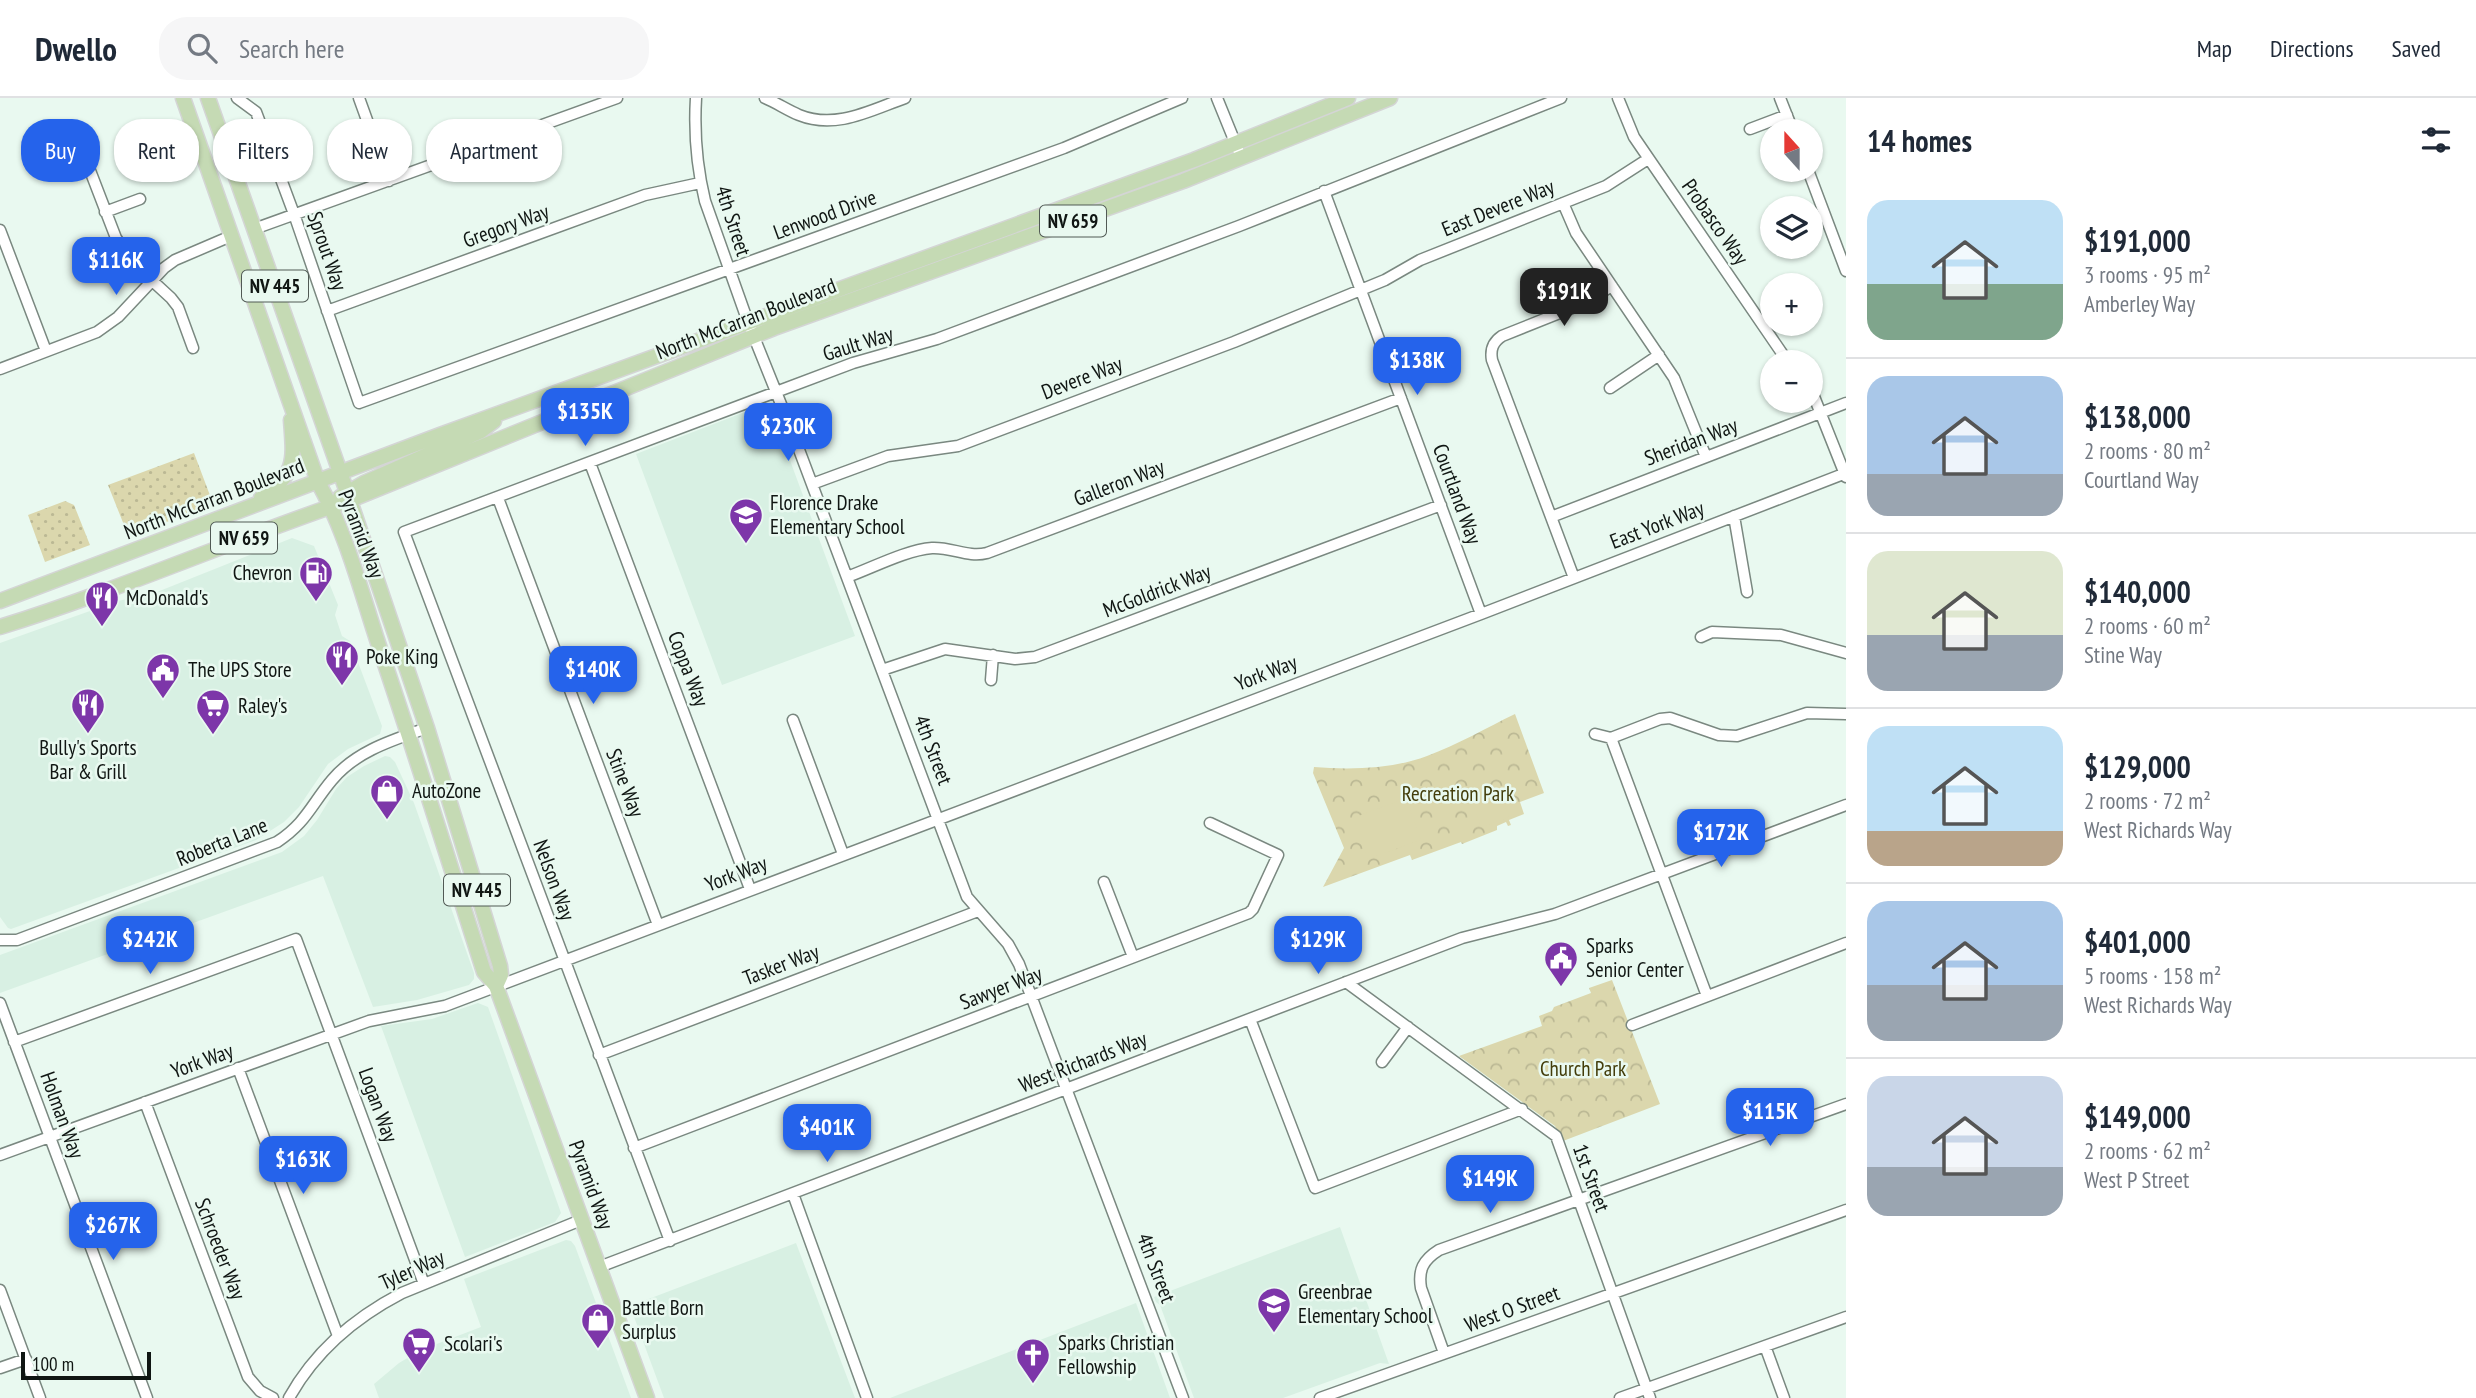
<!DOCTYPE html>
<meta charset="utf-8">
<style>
body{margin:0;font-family:"PT Sans Narrow",sans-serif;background:#f6f6f7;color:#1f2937;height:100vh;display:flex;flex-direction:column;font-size:26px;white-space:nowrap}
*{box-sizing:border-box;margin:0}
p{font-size:23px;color:#747a83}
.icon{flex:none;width:38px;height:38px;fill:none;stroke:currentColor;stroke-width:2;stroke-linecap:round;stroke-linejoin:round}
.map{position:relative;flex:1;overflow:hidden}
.panel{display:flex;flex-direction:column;background:#fff;width:630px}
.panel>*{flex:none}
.banner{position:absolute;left:21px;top:21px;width:665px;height:63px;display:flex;gap:14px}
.needle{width:46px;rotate:339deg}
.controls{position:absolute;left:1760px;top:21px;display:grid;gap:14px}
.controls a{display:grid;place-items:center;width:63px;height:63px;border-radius:50%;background:#fff;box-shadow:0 2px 5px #0004;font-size:35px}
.scale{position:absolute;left:21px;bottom:18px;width:130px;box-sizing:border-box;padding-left:7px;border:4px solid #101613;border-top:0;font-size:19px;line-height:24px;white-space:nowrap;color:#101613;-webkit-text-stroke:5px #e9f9f0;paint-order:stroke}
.price{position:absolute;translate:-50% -60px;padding:0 16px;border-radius:14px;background:#2563eb;color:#fff;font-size:23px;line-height:46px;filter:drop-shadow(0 2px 4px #0008)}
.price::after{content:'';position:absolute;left:50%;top:42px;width:21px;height:16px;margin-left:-10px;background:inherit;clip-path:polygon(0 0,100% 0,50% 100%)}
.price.active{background:#222;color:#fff}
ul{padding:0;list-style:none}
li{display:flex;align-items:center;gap:21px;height:175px;padding:0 21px}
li+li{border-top:2px solid #e0e1e3}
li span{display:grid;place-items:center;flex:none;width:196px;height:140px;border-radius:21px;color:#555}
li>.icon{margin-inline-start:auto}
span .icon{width:84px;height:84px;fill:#fffc;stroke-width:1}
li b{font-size:30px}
h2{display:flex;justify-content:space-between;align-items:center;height:84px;padding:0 21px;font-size:30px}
.tag{padding:0 24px;border-radius:28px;background:#fff;box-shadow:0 2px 5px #0004;font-size:24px;line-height:63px}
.tag.active{background:#2563eb;color:#fff}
header{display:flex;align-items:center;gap:42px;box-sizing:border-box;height:98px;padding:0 35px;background:#fff;border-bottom:2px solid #e0e1e3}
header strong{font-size:33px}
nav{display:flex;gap:38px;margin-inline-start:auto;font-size:24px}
.search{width:490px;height:63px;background:#f6f6f7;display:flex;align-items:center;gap:18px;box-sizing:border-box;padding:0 24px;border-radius:28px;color:#747a83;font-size:26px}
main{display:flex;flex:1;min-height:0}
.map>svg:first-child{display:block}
.built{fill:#d8f0e3}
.grass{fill:url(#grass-dots)}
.forest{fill:url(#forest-crowns)}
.pitch{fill:#dbd7ad}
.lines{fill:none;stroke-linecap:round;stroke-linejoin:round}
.minor-casing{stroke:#7a8880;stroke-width:13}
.major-casing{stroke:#d4d5d5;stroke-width:17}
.minor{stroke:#fff;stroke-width:10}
.major{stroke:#c5dab4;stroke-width:14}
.labels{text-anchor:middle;stroke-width:5;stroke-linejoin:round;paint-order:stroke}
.shield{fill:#e9f9f0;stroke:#515a55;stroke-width:2}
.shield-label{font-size:19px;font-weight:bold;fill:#101613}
.street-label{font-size:21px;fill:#101613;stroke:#e9f9f0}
.poi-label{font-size:21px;fill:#101613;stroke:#e9f9f0;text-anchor:start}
.park-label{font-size:21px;fill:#433d0a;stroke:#e9f9f0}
</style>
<header>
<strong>Dwello</strong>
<div class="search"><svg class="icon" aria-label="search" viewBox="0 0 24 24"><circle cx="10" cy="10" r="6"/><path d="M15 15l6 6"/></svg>Search here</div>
<nav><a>Map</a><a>Directions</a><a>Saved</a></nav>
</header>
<main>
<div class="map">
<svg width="1846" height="1300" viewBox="0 0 1846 1300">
<defs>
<pattern id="grass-dots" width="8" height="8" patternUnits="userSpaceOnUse" patternTransform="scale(1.75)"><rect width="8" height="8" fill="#dbd7ad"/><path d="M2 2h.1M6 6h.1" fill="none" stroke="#bbb894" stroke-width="1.8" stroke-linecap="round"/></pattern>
<pattern id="forest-crowns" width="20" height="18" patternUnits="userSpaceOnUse" patternTransform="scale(1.75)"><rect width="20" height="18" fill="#dbd7ad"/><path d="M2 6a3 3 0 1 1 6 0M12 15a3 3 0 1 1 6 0" fill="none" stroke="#bbb894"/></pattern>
</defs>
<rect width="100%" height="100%" fill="#e9f9f0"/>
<!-- built -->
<path class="built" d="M763 307 771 311 855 538 722 587 636 356Z
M292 440 314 448 338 507 335 517 342 538 350 543 382 628 380 636 348 651 328 666 299 709 284 724 256 742 11 831 8 830 0 819V545L118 503 157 494Z
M385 658 390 659 395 664 414 705 474 875V881L469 887 417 902 373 909 323 778 0 895V857L282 754 304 738 317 722 336 691 347 679 364 668Z
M478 905 488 909 561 1115 555 1124 465 1159 381 928 432 921Z
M1340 1129 1389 1266 1380 1265 1283 1300H1194L1160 1207 1156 1204 1154 1199Z
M566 1142 571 1143 575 1148 631 1300H379L374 1286 399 1265 421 1252 481 1229 464 1181Z
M796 1145 855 1300H664L630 1208Z
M1136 1205 1170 1300H890L1009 1254Z"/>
<!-- grass -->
<path class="grass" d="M194 355 214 408 128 437 108 387Z
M65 403 74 407 90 447 45 464 28 417Z"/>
<!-- forest -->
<path class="forest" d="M1515 616 1544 695 1520 704 1524 716 1509 722 1511 727 1508 728 1506 724 1497 728V732L1462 746 1461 744 1412 762 1410 757 1323 789 1344 750 1313 675 1314 669C1350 672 1393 671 1427 658 1457 647 1486 630 1515 616Z
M1612 882 1660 1006 1563 1043 1555 1028 1459 958 1542 928 1539 918 1552 913 1554 909 1591 895 1589 890Z"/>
<!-- pitch -->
<path class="pitch" d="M1497 688 1509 719 1481 729 1470 698Z
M1406 700 1421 742 1368 761 1353 720Z"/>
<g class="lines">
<!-- minor casing -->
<g class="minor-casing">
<path id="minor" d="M237 0 256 14 294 116 359 305 1064 50 1182 0
M359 0 389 83
M696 0C694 34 697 70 705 103L748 224 795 341 967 799 1008 846 1019 866 1183 1300
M765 0C777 5 787 12 799 17 836 32 871 12 905 0
M1217 0 1241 59
M1618 0 1634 39 1788 264
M1780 0 1793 33
M1750 31 1787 17
M86 62 116 140 133 165 171 200 178 209 193 250
M1808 72 1846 173
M1324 93 1481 516
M1563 105 1576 135 1674 280 1706 359
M105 114 140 101
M254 131 617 0
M0 132 46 253
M327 213 645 97 700 85
M0 271 97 234 118 219 164 170 175 162 231 138
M1610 290 1659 257
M1811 291 1846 379
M590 365 750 791
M812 386 888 358 958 348 1234 244 1385 182 1420 162 1606 88 1648 61
M498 400 658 827
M1734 418 1747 494
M1551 419 1846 305
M847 479C872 470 906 452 932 450 952 449 968 460 987 455L1401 300
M1574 480 1492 262C1490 251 1493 244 1502 238L1582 206 1612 188
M1701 539 1712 534 1781 537 1846 555
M882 572 945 551 1015 561 1035 559 1441 407
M991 582 993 557
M793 622 843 756
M1595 636 1611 640 1660 621 1670 620 1719 637 1737 638 1807 615 1846 616
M1611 640 1707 898
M1104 784 1133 859
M0 842H17L277 744C306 725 311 707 332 682 356 653 393 642 427 630
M1346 884 1556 1038 1650 1300
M0 905 147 1300
M1250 921 1315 1090 1522 1011
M1632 927 1846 845
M14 944 296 841 424 1186
M599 957 978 813
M1382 964 1408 929
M238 970 338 1238
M145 1004 248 1279 260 1293 273 1300
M634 1050 1249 815 1253 811 1278 757 1210 725
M0 1057 369 923 445 908 1481 516 1846 375
M793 1096 867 1300
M670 1143 404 434 853 265 937 241 1239 128 1561 0
M599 1169 1462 840 1555 816 1846 707
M0 1192 40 1300
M1765 1248 1784 1300
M1444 1255 1421 1190C1418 1172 1423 1162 1439 1152L1846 1006
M0 1270 26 1261
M289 1300C315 1253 354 1220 402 1195L581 1122
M1320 1300 1846 1112
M1620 1300 1846 1219"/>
</g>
<!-- major casing -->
<g class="major-casing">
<path id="major" d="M183 0 318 384C347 436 362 497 381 554 417 660 450 767 484 874L496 888 647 1300
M208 0 347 394 427 630 500 868 501 877 496 888
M340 399 364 385 481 333 494 323
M261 400C297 375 294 363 291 322
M0 503 440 337 1194 62 1348 0
M0 529C119 492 232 442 350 402L774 230 1183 83 1390 0"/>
</g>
<!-- minor -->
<use href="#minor" class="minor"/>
<!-- major -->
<use href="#major" class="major"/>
</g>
<!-- icons -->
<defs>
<g id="school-pin" transform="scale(1.75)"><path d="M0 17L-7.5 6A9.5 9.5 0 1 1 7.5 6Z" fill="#7d36a9" stroke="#e9f9f0"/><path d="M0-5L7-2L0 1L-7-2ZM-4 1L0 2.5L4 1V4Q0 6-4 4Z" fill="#fff"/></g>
<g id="fuel-pin" transform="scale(1.75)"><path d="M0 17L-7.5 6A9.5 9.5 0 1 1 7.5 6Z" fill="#7d36a9" stroke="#e9f9f0"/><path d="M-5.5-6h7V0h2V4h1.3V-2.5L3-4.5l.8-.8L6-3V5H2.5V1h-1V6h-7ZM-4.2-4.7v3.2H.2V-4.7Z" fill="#fff"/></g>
<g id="restaurant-pin" transform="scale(1.75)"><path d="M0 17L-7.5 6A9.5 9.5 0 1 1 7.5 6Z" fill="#7d36a9" stroke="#e9f9f0"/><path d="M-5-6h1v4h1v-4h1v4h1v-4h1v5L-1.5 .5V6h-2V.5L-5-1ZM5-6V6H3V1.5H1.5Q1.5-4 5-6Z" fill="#fff"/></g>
<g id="civic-pin" transform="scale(1.75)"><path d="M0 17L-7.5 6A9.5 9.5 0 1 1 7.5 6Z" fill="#7d36a9" stroke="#e9f9f0"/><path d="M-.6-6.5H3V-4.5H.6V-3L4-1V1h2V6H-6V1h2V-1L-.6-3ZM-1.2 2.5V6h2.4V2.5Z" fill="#fff"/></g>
<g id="supermarket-pin" transform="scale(1.75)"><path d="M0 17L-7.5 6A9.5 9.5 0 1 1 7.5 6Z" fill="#7d36a9" stroke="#e9f9f0"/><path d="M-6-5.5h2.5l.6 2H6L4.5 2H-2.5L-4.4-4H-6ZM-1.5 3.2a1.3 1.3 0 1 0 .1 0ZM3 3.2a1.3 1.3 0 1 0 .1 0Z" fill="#fff"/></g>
<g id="shop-pin" transform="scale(1.75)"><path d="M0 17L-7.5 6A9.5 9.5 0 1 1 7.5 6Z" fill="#7d36a9" stroke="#e9f9f0"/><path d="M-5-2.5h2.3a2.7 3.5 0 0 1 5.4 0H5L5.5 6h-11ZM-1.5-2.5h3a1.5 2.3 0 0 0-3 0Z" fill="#fff"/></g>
<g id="church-pin" transform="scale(1.75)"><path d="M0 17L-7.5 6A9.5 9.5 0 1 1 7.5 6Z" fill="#7d36a9" stroke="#e9f9f0"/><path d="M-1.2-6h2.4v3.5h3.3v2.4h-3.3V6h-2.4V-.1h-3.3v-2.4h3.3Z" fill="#fff"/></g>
</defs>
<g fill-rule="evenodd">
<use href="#school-pin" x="746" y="417"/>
<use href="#fuel-pin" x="316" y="475"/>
<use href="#restaurant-pin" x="102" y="500"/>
<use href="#restaurant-pin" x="342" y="559"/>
<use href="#civic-pin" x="163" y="572"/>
<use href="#restaurant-pin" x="88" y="607"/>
<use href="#supermarket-pin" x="213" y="608"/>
<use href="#shop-pin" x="387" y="693"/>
<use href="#civic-pin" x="1561" y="860"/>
<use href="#school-pin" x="1274" y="1206"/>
<use href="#shop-pin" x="598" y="1222"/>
<use href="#supermarket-pin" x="419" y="1246"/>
<use href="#church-pin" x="1033" y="1257"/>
</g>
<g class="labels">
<!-- shield labels -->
<g class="shield">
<rect x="1040" y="107.5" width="66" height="31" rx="5"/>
<rect x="242" y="172.5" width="66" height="31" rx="5"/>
<rect x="211" y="424.5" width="66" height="31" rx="5"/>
<rect x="444" y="776.5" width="66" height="31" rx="5"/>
</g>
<g class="shield-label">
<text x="1073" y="130">NV 659</text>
<text x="275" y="195">NV 445</text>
<text x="244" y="447">NV 659</text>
<text x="477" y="799">NV 445</text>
</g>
<!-- street labels -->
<g class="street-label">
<text transform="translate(1498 110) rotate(-22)" y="7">East Devere Way</text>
<text transform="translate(825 117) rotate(-20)" y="7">Lenwood Drive</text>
<text transform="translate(733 123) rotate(72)" y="7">4th Street</text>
<text transform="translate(1715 124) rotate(55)" y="7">Probasco Way</text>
<text transform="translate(506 128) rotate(-20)" y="7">Gregory Way</text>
<text transform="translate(327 153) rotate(71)" y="7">Sprout Way</text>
<text transform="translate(746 221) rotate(-21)" y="7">North McCarran Boulevard</text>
<text transform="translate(858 246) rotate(-17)" y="7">Gault Way</text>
<text transform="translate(1082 280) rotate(-21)" y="7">Devere Way</text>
<text transform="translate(1691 344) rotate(-21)" y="7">Sheridan Way</text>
<text transform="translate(1119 385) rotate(-21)" y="7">Galleron Way</text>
<text transform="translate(1457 396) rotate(70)" y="7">Courtland Way</text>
<text transform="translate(214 401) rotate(-21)" y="7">North McCarran Boulevard</text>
<text transform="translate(1657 427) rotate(-21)" y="7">East York Way</text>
<text transform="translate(361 436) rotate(69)" y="7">Pyramid Way</text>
<text transform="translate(1157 493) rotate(-21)" y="7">McGoldrick Way</text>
<text transform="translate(688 571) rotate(69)" y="7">Coppa Way</text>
<text transform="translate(1266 575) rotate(-21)" y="7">York Way</text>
<text transform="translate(933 652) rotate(69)" y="7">4th Street</text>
<text transform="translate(625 685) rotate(69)" y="7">Stine Way</text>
<text transform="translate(222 744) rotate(-22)" y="7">Roberta Lane</text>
<text transform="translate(736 776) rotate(-21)" y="7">York Way</text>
<text transform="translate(554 782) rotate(70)" y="7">Nelson Way</text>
<text transform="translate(781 867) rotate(-21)" y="7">Tasker Way</text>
<text transform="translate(1001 890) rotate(-21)" y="7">Sawyer Way</text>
<text transform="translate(202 963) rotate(-20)" y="7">York Way</text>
<text transform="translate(1083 964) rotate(-21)" y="7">West Richards Way</text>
<text transform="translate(378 1007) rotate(70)" y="7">Logan Way</text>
<text transform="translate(62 1017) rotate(70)" y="7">Holman Way</text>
<text transform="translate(1591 1080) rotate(70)" y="7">1st Street</text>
<text transform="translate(591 1087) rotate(70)" y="7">Pyramid Way</text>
<text transform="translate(220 1151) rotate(69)" y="7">Schroeder Way</text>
<text transform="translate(1156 1170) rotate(69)" y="7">4th Street</text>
<text transform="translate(412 1172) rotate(-24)" y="7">Tyler Way</text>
<text transform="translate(1512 1211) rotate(-20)" y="7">West O Street</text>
</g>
<!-- poi labels -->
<g class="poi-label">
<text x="770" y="412">Florence Drake<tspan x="770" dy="24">Elementary School</tspan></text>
<text x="292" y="482" text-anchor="end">Chevron</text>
<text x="126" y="507">McDonald's</text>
<text x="366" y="566">Poke King</text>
<text x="188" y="579">The UPS Store</text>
<text x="238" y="615">Raley's</text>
<text x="88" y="657" text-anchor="middle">Bully's Sports<tspan x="88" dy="24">Bar &amp; Grill</tspan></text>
<text x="412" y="700">AutoZone</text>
<text x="1586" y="855">Sparks<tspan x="1586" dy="24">Senior Center</tspan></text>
<text x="1298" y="1201">Greenbrae<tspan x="1298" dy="24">Elementary School</tspan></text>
<text x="622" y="1217">Battle Born<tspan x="622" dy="24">Surplus</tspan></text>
<text x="1058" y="1252">Sparks Christian<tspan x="1058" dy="24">Fellowship</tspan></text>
<text x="444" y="1253">Scolari's</text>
</g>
<!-- park labels -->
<g class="park-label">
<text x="1458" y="703">Recreation Park</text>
<text x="1583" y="978">Church Park</text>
</g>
</g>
</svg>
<div class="controls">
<a><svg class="needle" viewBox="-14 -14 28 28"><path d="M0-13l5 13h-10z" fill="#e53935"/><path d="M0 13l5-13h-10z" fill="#747a83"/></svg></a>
<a><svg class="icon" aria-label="layers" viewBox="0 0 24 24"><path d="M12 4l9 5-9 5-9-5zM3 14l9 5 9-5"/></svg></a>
<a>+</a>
<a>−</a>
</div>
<div class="scale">100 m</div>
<b class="price" style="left:116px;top:199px">$116K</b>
<b class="price active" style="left:1564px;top:230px">$191K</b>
<b class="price" style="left:1417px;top:299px">$138K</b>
<b class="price" style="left:585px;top:350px">$135K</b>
<b class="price" style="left:788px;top:365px">$230K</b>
<b class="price" style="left:593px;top:608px">$140K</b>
<b class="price" style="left:1721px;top:771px">$172K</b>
<b class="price" style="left:150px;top:878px">$242K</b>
<b class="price" style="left:1318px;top:878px">$129K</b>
<b class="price" style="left:1770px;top:1050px">$115K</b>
<b class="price" style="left:827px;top:1066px">$401K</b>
<b class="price" style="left:303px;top:1098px">$163K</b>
<b class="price" style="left:1490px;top:1117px">$149K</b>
<b class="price" style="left:113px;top:1164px">$267K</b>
<div class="banner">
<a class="tag active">Buy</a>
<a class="tag">Rent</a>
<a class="tag">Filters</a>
<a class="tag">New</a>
<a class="tag">Apartment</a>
</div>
</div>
<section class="panel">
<h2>14 homes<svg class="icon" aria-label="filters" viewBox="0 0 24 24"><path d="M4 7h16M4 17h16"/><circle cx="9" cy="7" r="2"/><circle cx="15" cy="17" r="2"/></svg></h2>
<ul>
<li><span style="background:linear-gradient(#bfe0f5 60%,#7fa58c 0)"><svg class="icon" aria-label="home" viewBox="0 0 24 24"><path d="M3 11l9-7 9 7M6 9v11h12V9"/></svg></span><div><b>$191,000</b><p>3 rooms · 95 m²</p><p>Amberley Way</p></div></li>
<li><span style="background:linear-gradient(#a9c7e8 70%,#9aa5b1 0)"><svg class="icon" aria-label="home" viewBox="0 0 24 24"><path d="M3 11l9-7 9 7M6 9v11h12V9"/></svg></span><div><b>$138,000</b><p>2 rooms · 80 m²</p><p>Courtland Way</p></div></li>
<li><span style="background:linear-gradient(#dfe7d0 60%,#9aa5b1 0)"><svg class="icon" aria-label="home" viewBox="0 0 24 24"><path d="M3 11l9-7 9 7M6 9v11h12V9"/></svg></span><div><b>$140,000</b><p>2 rooms · 60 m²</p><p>Stine Way</p></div></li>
<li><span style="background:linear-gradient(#bfe0f5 75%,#b9a48a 0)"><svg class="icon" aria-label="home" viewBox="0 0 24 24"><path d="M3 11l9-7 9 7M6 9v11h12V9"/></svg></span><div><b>$129,000</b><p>2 rooms · 72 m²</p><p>West Richards Way</p></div></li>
<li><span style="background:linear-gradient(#a9c7e8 60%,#9aa5b1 0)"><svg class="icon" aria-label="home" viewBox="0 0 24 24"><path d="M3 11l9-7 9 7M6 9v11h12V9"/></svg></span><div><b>$401,000</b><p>5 rooms · 158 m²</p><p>West Richards Way</p></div></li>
<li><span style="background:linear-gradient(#c9d6e8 65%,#9aa5b1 0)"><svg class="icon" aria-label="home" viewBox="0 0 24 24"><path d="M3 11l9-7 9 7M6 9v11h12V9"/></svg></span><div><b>$149,000</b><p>2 rooms · 62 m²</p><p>West P Street</p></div></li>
</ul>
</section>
</main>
